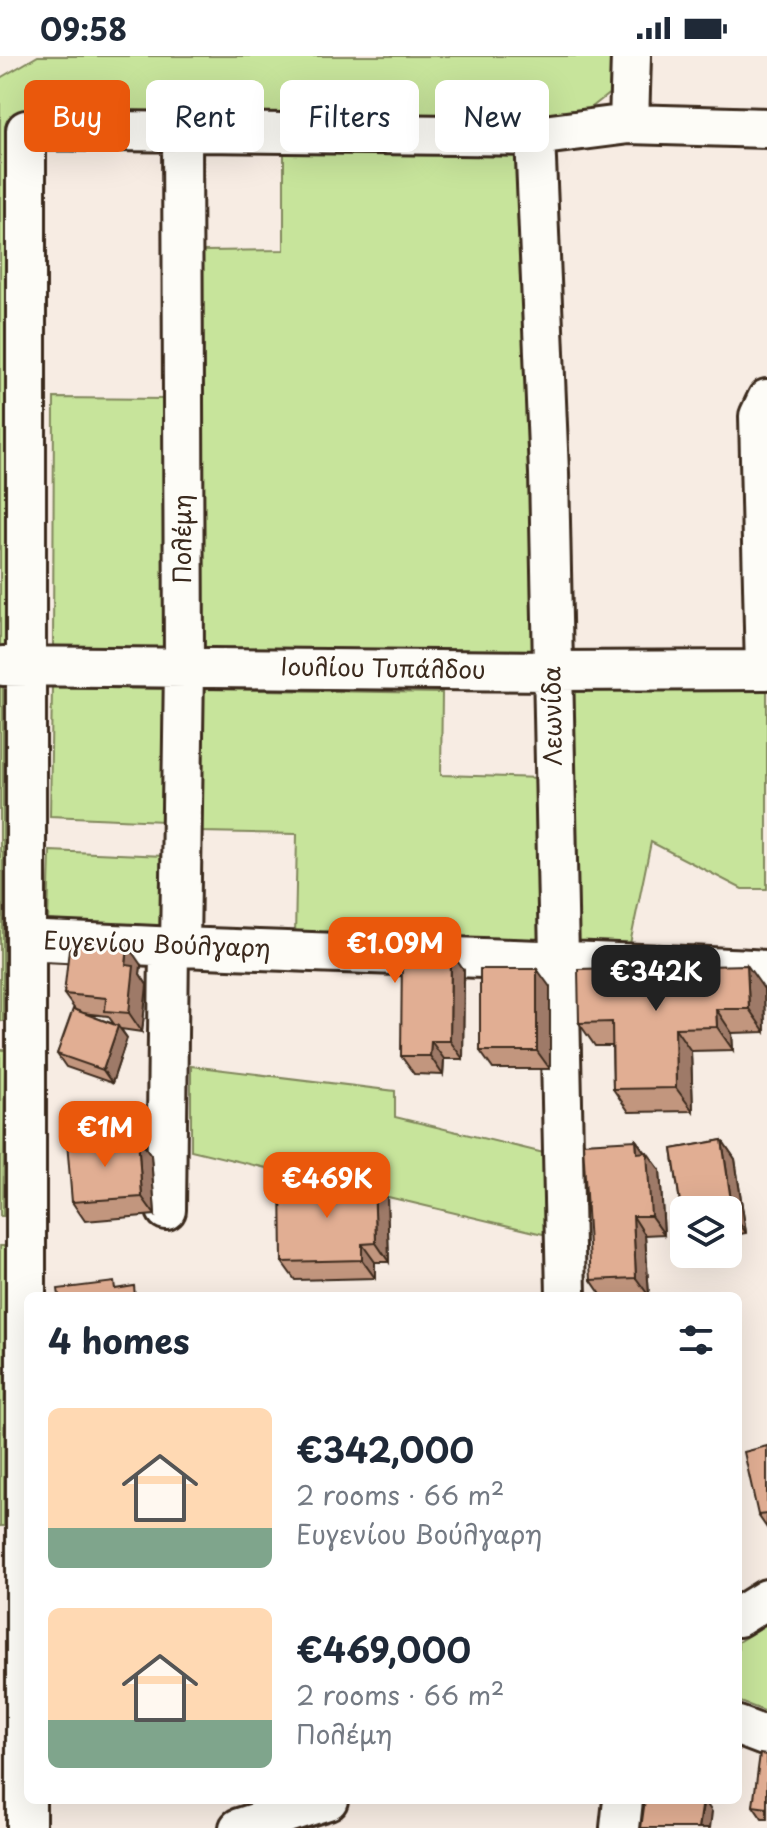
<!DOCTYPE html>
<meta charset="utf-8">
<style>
body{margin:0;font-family:"Playpen Sans",sans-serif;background:#f6f6f7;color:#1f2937;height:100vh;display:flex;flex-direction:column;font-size:30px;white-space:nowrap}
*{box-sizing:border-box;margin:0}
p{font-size:26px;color:#747a83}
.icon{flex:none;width:44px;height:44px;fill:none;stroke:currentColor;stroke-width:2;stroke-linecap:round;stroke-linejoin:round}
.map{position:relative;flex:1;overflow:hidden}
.panel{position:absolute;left:24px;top:1236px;width:718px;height:512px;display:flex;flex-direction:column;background:#fff;border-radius:12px;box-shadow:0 8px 32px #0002}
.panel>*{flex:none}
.hud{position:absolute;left:24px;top:24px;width:720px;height:72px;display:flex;gap:16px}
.tools{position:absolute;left:670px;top:1140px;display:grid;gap:16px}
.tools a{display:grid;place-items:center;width:72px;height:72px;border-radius:12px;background:#fff;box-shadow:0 8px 32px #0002;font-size:40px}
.price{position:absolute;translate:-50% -68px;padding:0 18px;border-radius:16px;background:#ea580c;color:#fff;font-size:26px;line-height:52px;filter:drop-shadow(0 2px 4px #0008)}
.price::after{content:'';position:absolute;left:50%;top:48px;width:24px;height:18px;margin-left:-12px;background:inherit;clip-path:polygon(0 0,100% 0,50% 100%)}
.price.active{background:#222;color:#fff}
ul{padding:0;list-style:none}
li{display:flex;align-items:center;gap:24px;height:200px;padding:0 24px}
li span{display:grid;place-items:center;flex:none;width:224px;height:160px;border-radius:12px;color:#555}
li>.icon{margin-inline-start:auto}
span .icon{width:96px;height:96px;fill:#fffc;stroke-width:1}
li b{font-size:34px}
h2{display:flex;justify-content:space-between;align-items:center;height:96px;padding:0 24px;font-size:34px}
.tag{padding:0 28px;border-radius:12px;background:#fff;box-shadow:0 8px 32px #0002;font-size:28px;line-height:72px}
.tag.active{background:#ea580c;color:#fff}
.status{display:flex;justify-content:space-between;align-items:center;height:56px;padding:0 40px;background:#fff;direction:ltr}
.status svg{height:22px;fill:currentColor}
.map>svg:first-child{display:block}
.green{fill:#c7e49b;stroke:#81875c;stroke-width:2}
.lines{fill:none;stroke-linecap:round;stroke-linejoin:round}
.minor-casing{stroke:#3b2a1e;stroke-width:44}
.minor{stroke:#fdfcf7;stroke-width:38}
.wall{fill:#c2967e;stroke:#3b2a1e;stroke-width:2;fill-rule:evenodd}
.shaded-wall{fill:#9e7a67;stroke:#3b2a1e;stroke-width:2}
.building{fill:#e1ae93;stroke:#3b2a1e;stroke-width:2}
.labels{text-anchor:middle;stroke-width:6;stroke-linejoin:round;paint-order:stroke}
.street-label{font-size:24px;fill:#3b2a1e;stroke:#fdfcf7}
</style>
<div class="status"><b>09:58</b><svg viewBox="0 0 49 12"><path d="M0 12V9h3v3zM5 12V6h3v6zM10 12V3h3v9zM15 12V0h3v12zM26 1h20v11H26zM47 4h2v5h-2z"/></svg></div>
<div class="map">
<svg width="767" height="1772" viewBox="0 0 767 1772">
<rect width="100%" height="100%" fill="#f7ece3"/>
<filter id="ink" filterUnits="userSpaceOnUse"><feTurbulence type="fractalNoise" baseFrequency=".0125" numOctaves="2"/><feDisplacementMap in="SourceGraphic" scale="16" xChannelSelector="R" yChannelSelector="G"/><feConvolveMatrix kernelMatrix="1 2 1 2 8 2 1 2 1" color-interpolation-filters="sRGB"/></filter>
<g filter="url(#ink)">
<!-- green -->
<path class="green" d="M38 0H617L616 32 577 63 12 83 7 594H0V22Z
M284 92 527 96 539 599 204 595 203 195 284 194Z
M54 342 167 343 168 595 53 594Z
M0 628H3V965H0Z
M52 631 166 633 164 765 50 760Z
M204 633 442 637 441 719 543 722 547 891 295 882 297 778 201 776Z
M566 633 767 635V833H742L651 786 629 893 570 891Z
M50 795 164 800 163 875 48 869Z
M0 994H5L3 1160H0Z
M191 1010 395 1035V1061L548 1098 547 1179 191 1094Z
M0 1190H5L4 1470H0Z
M767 1568V1656L738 1645V1586Z"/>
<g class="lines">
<!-- minor casing -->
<g class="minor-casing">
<path id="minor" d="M629 68 631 0
M535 80 549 417 566 1240
M3 610 552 615 767 614
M765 614 759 360 767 343
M27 884C273 897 520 901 767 914
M180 892 184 611 182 74
M166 1154 169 891
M738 1561 767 1543
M738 1670 767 1681
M26 1772V74L535 80 629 68 767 72
M239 1772 328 1744
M620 1772 623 1744"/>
</g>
<!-- minor -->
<use href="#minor" class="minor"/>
</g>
<!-- wall -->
<path class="wall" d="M141 909 140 918 147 929 142 976 121 973 127 982 112 1027 66 1011 57 998 76 955 64 938ZM82 957 108 960 114 968Z
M464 915 463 1003H444L443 1019 414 1018 401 1000Z
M550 931V1013H493L480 995Z
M764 933 765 976 732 977 733 994 691 995 693 1055 629 1056 613 1033 612 990H595L579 967Z
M138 1081 151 1099 155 1159 85 1165 72 1146Z
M636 1084 660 1114 664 1178 645 1179 649 1240H602L591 1224Z
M722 1084 735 1103 746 1177 728 1180V1154H684V1168L683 1166 672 1093Z
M374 1123 387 1142 389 1206H375V1222L295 1224 282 1206Z
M767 1390V1472L758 1459Z
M767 1699V1763H762L753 1750Z"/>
<!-- shaded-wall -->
<path class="shaded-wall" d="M128 890 141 909 140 918 147 929 142 976 129 957 126 909Z
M451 896 464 915 463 1003 450 985Z
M747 909 764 933 765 976 749 953Z
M537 913 550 931V1013L537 995Z
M716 953 732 977 733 994 717 971Z
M118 970 127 982 112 1027 103 1014Z
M675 972 691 995 693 1055 676 1032Z
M431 985 444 1003 443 1019 430 1000Z
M138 1081 151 1099 155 1159 142 1141Z
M636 1084 648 1101 647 1096 660 1114 664 1178 651 1160 637 1097Z
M722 1084 735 1103 746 1177 733 1158Z
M374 1123 387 1142 389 1206 376 1187Z
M633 1160 645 1179 649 1240 636 1222Z
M362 1188 375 1206V1222L362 1204Z
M704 1744 712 1756 710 1772H699Z"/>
<!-- building -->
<path class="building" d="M70 884 128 890 126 909 134 910 129 957 105 955 106 942 64 938Z
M402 896H451L450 985H431L430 1000H401Z
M747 909 749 953H716L717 971 675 972 676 1032 613 1033 612 966 579 967 578 913Z
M480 913H537V995H480Z
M73 953 118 970 103 1014 57 998Z
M138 1081 142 1141 72 1146 67 1086Z
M636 1084 637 1097 647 1096 651 1160H633L636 1222 591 1224 583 1087Z
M722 1084 733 1158 728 1159V1154H684L683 1166 672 1093Z
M374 1123 376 1187 362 1188V1204L282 1206 281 1125Z
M114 1226 115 1233 134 1230 135 1240H59L58 1233Z
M767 1390V1458L758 1459 744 1396Z
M760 1698 767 1699V1752L753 1750Z
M645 1744H703L699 1772H641Z"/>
</g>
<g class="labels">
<!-- street labels -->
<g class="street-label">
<text transform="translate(183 483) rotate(-90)" y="8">Πολέμη</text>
<text transform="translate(383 613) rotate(1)" y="8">Ιουλίου Τυπάλδου</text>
<text transform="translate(553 660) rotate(-91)" y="8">Λεωνίδα</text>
<text transform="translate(157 889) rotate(2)" y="8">Ευγενίου Βούλγαρη</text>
</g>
</g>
</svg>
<div class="tools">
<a><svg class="icon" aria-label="layers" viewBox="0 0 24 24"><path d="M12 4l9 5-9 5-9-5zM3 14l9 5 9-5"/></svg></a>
</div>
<b class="price" style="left:395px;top:929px">€1.09M</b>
<b class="price active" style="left:656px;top:957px">€342K</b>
<b class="price" style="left:105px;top:1113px">€1M</b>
<b class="price" style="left:327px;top:1164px">€469K</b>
<div class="hud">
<a class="tag active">Buy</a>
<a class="tag">Rent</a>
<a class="tag">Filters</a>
<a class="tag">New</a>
</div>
<section class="panel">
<h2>4 homes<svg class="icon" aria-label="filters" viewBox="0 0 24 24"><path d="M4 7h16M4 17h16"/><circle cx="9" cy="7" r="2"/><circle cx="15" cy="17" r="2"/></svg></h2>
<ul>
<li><span style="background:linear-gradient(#ffd9b3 75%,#7fa58c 0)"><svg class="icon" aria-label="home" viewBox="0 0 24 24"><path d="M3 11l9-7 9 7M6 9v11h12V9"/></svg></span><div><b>€342,000</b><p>2 rooms · 66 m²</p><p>Ευγενίου Βούλγαρη</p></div></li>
<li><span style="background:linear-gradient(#ffd9b3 70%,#7fa58c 0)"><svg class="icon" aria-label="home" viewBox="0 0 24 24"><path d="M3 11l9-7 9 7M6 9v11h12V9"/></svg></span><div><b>€469,000</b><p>2 rooms · 66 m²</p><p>Πολέμη</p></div></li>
</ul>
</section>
</div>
